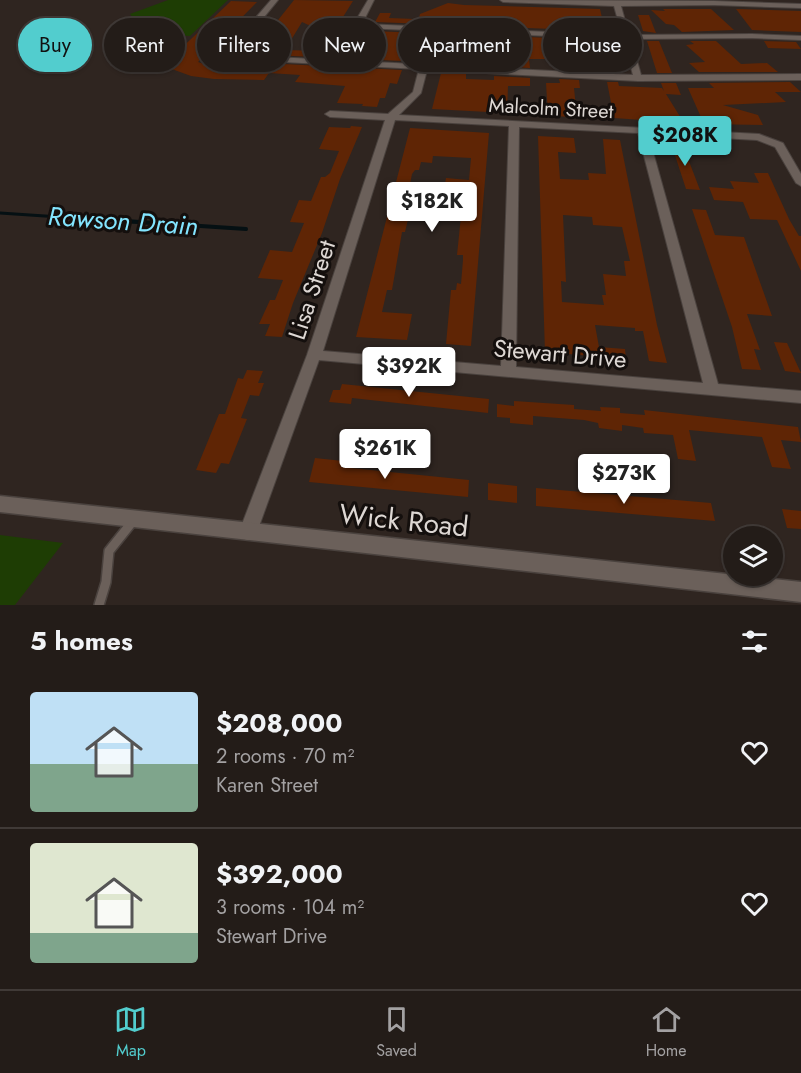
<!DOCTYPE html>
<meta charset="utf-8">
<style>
body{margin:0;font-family:Jost,sans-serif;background:#2b2521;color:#f1f3f6;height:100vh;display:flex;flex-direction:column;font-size:22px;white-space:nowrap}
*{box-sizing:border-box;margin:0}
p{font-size:20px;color:#a3a1a2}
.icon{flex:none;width:33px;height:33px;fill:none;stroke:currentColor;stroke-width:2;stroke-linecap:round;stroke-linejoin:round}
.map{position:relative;height:605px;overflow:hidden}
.side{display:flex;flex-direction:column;background:#231c18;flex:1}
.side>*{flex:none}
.guide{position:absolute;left:18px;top:18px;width:765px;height:54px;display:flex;gap:12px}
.fabs{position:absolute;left:723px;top:526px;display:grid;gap:12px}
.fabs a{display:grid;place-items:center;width:60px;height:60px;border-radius:50%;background:#231c18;box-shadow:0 2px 4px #0004,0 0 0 2px #403a37;font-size:30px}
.price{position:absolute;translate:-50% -51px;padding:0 14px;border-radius:6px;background:#fff;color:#222;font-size:20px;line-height:39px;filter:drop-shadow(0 2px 3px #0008)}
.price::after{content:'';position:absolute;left:50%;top:36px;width:18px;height:14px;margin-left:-9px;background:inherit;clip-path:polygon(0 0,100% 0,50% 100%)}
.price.active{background:#52cdce;color:#111}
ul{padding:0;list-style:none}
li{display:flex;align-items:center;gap:18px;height:150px;padding:0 30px}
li+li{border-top:2px solid #403a37}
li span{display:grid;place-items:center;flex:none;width:168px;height:120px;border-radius:6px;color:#555}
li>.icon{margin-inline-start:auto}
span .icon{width:72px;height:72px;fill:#fffc;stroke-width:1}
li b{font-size:26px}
h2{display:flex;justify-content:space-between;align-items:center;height:72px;padding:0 30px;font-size:26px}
.chip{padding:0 21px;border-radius:27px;background:#231c18;box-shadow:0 2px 4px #0004,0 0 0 2px #403a37;font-size:21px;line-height:54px}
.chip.active{background:#52cdce;color:#111}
.tab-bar{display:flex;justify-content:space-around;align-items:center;height:84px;border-top:2px solid #403a37;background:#231c18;font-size:16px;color:#a3a1a2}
.tab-bar a{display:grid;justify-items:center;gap:3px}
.tab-bar .active{color:#52cdce}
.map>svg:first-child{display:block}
.green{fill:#1e3d04}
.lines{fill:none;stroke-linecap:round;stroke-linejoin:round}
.stream-far1{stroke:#051013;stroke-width:3}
.stream{stroke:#051013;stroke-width:4}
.building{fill:#5f2505;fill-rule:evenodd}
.service-casing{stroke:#4a423e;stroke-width:12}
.minor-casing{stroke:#4a423e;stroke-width:2}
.tertiary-casing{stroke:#4a423e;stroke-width:3}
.service{stroke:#6b605a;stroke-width:9}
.minor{fill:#6b605a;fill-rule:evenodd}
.tertiary{fill:#6b605a;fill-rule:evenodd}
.labels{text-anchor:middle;stroke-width:6;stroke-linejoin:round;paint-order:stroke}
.far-street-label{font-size:20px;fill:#ddd7d3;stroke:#140f0d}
.street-label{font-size:24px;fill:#ddd7d3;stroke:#140f0d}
.water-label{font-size:26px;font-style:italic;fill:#83e5ff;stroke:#140f0d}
.near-street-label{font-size:28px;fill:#ddd7d3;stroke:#140f0d}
</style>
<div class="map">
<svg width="801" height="605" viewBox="0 0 801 605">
<rect width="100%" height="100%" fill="#2f2520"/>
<!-- green -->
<path class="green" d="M168 0H228L190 36C166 35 146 35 130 14Z
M0 535 63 543 15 605H0Z"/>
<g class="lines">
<!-- stream-far1 -->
<path class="stream-far1" d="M0 213 149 223"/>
<!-- stream -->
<path class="stream" d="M125 221 246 229"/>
</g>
<!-- building -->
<path class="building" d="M294 0 353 1 333 33 368 37 371 31 552 38 553 59H529L530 68 495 66 496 50 470 49 468 64 251 54ZM302 22 330 35 320 51 285 50Z
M231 1 257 2 198 62 222 70 238 69 244 62 402 70 397 84 390 83 385 98H380L377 107 362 106 363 104 337 103 345 86 295 82 300 75 269 73 264 80 214 79 191 76 169 68 171 58Z
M448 3 464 5 600 9 605 31 375 22 380 13H391L389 18 415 19 419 18 420 14Z
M663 9H711L734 30 682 32 674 25 666 24 651 10 665 11Z
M736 9 801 11V32L752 30Z
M638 15H649L656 33 643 31Z
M592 40H605L615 72 604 71 603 63H598Z
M647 41H659L672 73H657Z
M690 41H716L741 64 767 63 778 72H699L689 63 705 62 686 45 694 44Z
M764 41 796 42 801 49 768 48Z
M441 73 466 74V79L494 80V76L530 78V86H508L507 113 432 109Z
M559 79 579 80 580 88H574L577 117 548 116 546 83H560Z
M607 82H618L619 86 662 88 664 91 661 83H676L681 95 666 94 684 123 614 118Z
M790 82 801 92H775L786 102 723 105 758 115 763 125 704 124 688 88H714L709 83Z
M351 126 362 127 340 179 322 233 293 303 282 337 265 336 270 324H259L270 300H275L283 280 258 278 270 250 292 252 304 223 290 222 299 200 311 201 321 177H325L330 173 339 151 319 149 329 127 350 128Z
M410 128 489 133 471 346 446 344 451 290H456L457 283 461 284 463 260V255H457L461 216 440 214 446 178 469 180 471 158 433 156 432 163 421 162 419 170H415L412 174 407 199H413L405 232H402L392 290H387L382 312 412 314 407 340 356 337Z
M538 136 574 138 576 153 558 152 560 179 589 180 588 173 606 174 603 139 620 140 657 325 667 363 649 361 643 331H635V328L595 325 599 347 625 349 626 359 545 352ZM563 215 592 217 593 225 622 227 630 261H624L626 276 603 274 606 295H602L604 305 562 302 561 281 566 282Z
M671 143H682L700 190 686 189Z
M754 173H768L789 219 799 236H801V271L777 220 750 219 743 202 714 200 709 187 734 189 730 181 759 183Z
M692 209 706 210 715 235 744 237 772 316 747 314 760 350 754 349 761 370 742 369 732 327Z
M774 342 787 343 801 373 785 371Z
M247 370 263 371 258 383H264L259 396 250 395 241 418 247 419 229 464 221 463 216 473 196 470 219 414H225L238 378 243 379Z
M342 384 489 399 488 413 352 398 351 404 329 402 333 390H340Z
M514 401 574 405V409L601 411 600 407 620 408V413L645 415 644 410 798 427 801 442 781 440 791 469 772 467 762 437 689 430 696 461 678 459 673 435 644 433 643 428 622 425V431L599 428 598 423 584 420 533 416V425L510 423V418L497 417V404L514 406Z
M315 458 343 461 341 467 469 480 468 497 309 482Z
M488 483 517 486V503L488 500Z
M536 488 711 503 715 521 536 506Z
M782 509 801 511V529L787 528Z"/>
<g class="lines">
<!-- service casing -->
<g class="service-casing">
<path id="service" d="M99 605 106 582 109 551 133 521"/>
</g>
<!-- minor casing -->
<g class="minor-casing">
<path id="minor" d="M271 0H278L233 55 633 75 623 39 362 28 355 22 368 0H374L363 22 364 24 622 35 614 6 503 2 500 0 714 1 801 4V8L714 5 621 6 629 35 752 34 801 36V40L752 38 631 39 641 75 801 74V80L638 81 427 70 421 93 399 115 759 134 783 143 801 174V186L796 183 775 147 757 140 648 134 718 384 801 391V403L319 360 257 532 255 538 248 540 241 538 239 532 307 355 385 120 330 117 325 114 330 111 388 114 413 92 419 69 226 59V52ZM395 120 509 126 501 366 323 351ZM519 127 638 133 703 383 516 367Z"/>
</g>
<!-- tertiary casing -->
<g class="tertiary-casing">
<path id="tertiary" d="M0 496 801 582V602L0 512Z"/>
</g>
<!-- service -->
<use href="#service" class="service"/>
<!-- minor -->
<use href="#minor" class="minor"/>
<!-- tertiary -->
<use href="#tertiary" class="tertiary"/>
</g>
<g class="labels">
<!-- far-street labels -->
<g class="far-street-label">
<text transform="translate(551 108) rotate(3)" y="7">Malcolm Street</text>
</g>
<!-- street labels -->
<g class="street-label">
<text transform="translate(312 290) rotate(-72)" y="8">Lisa Street</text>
<text transform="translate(560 354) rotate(5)" y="8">Stewart Drive</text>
</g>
<!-- water labels -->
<g class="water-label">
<text transform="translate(123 221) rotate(4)" y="9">Rawson Drain</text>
</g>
<!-- near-street labels -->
<g class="near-street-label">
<text transform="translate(404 520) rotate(6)" y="10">Wick Road</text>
</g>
</g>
</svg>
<div class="fabs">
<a><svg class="icon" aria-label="layers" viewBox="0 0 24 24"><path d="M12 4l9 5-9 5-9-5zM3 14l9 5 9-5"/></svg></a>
</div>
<b class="price active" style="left:685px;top:167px">$208K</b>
<b class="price" style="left:432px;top:233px">$182K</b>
<b class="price" style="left:409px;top:398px">$392K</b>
<b class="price" style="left:385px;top:480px">$261K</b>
<b class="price" style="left:624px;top:505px">$273K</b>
<div class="guide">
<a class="chip active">Buy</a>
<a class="chip">Rent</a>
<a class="chip">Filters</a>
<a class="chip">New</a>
<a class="chip">Apartment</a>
<a class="chip">House</a>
</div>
</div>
<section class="side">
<h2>5 homes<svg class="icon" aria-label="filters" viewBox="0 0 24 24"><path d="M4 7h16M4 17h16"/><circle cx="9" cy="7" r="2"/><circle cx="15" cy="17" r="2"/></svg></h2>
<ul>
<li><span style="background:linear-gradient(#bfe0f5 60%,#7fa58c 0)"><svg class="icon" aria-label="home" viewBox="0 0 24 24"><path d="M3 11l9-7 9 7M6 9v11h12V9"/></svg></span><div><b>$208,000</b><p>2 rooms · 70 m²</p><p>Karen Street</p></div><svg class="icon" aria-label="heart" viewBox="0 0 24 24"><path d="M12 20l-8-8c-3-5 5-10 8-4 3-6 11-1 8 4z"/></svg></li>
<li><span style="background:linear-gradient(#dfe7d0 75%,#7fa58c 0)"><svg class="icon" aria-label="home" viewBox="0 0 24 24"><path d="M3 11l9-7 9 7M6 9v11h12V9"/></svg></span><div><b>$392,000</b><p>3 rooms · 104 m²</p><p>Stewart Drive</p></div><svg class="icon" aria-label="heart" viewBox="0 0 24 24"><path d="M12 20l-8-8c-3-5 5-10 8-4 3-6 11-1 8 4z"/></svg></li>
</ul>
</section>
<nav class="tab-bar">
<a class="active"><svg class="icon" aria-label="map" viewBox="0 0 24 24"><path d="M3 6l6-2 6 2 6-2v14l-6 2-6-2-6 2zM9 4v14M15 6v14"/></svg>Map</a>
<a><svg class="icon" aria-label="saved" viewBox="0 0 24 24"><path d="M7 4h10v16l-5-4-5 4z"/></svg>Saved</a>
<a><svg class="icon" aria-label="home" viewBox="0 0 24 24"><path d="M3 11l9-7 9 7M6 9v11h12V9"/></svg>Home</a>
</nav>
